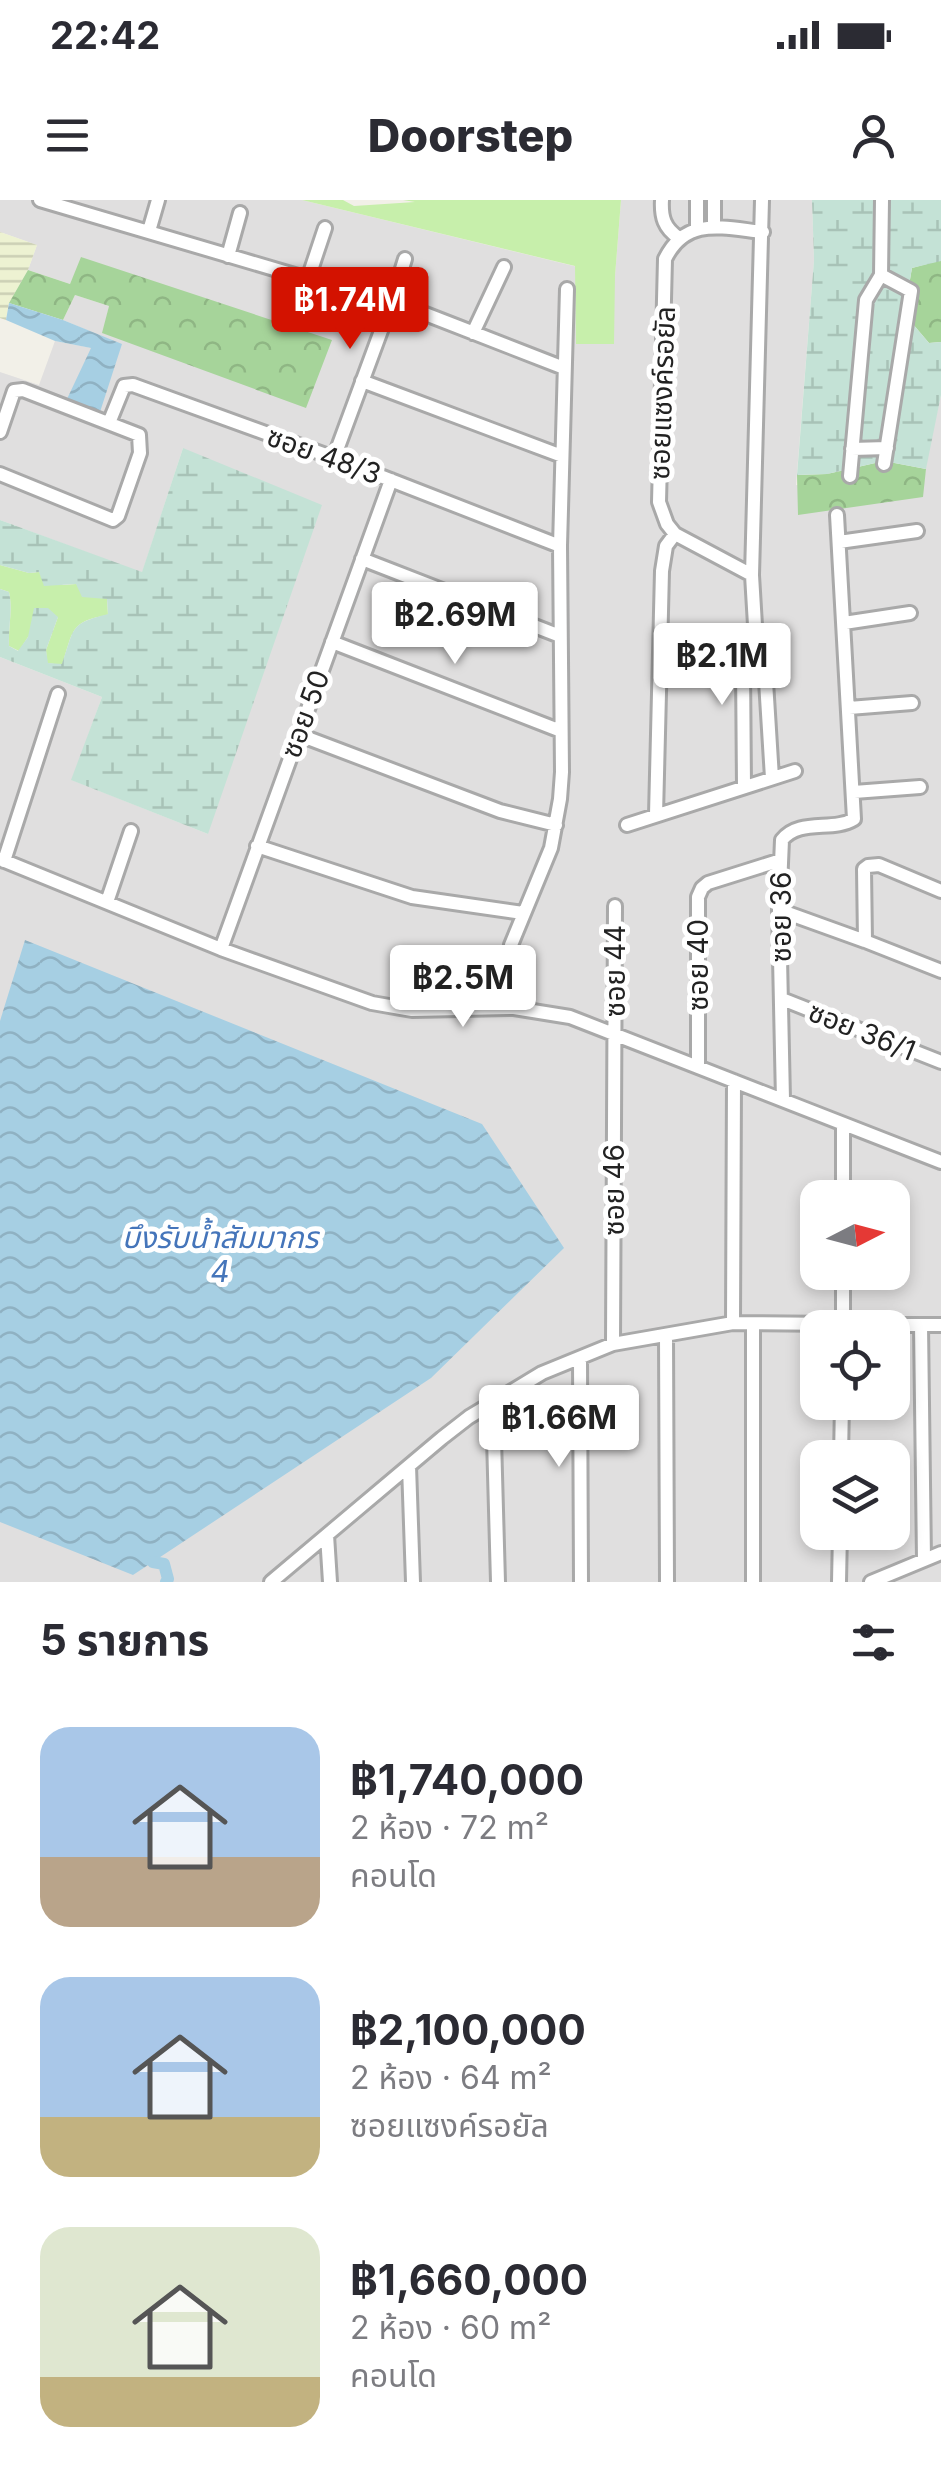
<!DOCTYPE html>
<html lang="th">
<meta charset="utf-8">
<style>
body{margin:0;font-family:Inter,"Noto Sans Thai",sans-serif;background:#f2f2f3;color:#2b2b33;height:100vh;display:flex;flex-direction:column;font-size:38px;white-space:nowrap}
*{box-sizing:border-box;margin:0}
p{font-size:32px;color:#7c7c81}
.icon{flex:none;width:55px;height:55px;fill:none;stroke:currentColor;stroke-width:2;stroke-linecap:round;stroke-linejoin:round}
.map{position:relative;height:1382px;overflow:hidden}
.details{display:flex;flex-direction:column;background:#fff;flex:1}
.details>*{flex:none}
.needle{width:65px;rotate:84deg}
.controls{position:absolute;left:800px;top:980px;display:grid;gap:20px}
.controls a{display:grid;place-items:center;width:110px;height:110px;border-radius:20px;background:#fff;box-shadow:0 5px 15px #0003;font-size:50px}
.price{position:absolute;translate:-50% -85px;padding:0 22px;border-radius:10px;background:#fff;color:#222;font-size:32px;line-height:65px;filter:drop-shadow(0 2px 5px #0008)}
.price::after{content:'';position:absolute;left:50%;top:60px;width:30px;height:22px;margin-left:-15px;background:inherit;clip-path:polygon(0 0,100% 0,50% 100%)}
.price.selected{background:#d31200;color:#fff}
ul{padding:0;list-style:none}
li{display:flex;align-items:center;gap:30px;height:250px;padding:0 40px}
li span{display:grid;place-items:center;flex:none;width:280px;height:200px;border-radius:30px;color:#555}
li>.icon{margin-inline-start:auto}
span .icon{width:120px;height:120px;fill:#fffc;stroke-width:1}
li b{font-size:42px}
h2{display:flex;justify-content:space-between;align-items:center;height:120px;padding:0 40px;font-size:42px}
.status{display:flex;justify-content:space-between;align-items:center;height:70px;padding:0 50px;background:#fff;direction:ltr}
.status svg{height:28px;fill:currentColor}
header{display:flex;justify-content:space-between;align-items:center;height:130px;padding:0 40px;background:#fff;font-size:45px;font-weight:800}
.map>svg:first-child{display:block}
.residential{fill:#e0dfdf;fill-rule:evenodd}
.farmland{fill:url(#farmland-rules)}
.grass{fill:#c7efab}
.forest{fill:url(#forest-crowns)}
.wetland{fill:url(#wetland-marsh)}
.water{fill:url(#water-waves)}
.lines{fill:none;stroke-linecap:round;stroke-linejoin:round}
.canal{stroke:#a6cfe3;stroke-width:12}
.minor-casing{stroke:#a9a9a9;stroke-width:18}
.minor{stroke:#fff;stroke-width:12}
.labels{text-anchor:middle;stroke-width:10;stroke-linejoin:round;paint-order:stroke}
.street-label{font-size:28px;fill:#222;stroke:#fff}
.water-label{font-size:30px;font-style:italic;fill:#4575ba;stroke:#fff}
</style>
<div class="status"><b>22:42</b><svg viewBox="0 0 49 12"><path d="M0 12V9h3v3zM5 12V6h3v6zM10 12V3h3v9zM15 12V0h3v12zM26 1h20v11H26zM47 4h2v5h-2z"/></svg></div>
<header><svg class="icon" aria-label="menu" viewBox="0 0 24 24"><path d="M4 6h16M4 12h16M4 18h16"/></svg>Doorstep<svg class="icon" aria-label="person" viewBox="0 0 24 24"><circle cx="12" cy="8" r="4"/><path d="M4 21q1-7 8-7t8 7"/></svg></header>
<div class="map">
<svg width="941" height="1382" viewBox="0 0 941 1382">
<defs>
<pattern id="farmland-rules" width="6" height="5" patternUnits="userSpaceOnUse" patternTransform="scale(2.5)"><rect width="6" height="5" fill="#edf2d2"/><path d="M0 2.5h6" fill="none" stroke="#cbcfb4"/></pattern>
<pattern id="forest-crowns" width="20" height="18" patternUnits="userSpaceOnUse" patternTransform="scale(2.5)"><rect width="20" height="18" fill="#a6d49a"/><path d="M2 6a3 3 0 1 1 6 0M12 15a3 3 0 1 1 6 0" fill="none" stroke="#8fb684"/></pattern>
<pattern id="wetland-marsh" width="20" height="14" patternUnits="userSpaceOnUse" patternTransform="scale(2.5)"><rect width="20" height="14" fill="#c4e2d6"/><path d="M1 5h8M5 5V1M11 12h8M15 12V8" fill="none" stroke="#a8c2b7"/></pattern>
<pattern id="water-waves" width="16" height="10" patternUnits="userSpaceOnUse" patternTransform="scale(2.5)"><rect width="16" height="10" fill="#a6cfe3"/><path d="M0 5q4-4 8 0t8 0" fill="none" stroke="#8fb1c2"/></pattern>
</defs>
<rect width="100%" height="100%" fill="#f2f0e8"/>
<!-- residential -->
<path class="residential" d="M0 0H302L615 76 621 0H812L814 60 796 285 922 297 928 252 941 195V1382H0V457L102 497 72 580 208 634 183 248 142 373 0 320V172L39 185 55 141 92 148 122 145 63 120 75 95 109 106 103 133 137 144 82 57 70 84 28 70 37 45 0 32ZM818 998H892V1072H818ZM818 1128H892V1202H818ZM818 1258H892V1332H818Z"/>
<!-- farmland -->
<path class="farmland" d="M0 32 37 45 28 70 9 103 6 120 0 118Z"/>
<!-- grass -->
<path class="grass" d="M302 0H343L354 6 415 2 403 0H621L615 76 614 144H576L575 66Z
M0 365 29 373 39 372 63 385 76 384 107 399 108 415C70 421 73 431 62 465L47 463 46 450 58 417 28 437 19 451 9 446C8 428 13 410 9 392L0 389Z"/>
<!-- forest -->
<path class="forest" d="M81 57 332 140 306 208 102 133 109 106 75 95 63 120 9 103 28 70 70 84Z
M937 61H941V142L929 143 912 123 908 91 912 68Z
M884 261 926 269 923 297 798 315 797 275 827 274Z"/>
<!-- wetland -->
<path class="wetland" d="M812 0H941V61L912 68 908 91 912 123 929 143 941 142V195L926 269 884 261 827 274 797 275 814 60Z
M183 248 322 305 208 634 71 580 102 497 0 457V389L9 392C13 410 8 427 9 446L18 451 28 437 34 408H48L58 417 46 450 48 463 62 464C75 427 69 424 108 414L107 399 82 397 76 384 44 386 39 372 29 373 0 365V320L142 372Z"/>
<!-- water -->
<path class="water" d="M9 103 63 120 122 144 100 212 67 199 91 148 55 141 6 120Z
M25 740 482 924 564 1048 431 1178 133 1375 0 1322V821Z"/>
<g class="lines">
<!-- canal -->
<path class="canal" d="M153 1362 164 1364 168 1379 166 1382"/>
<!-- minor casing -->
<g class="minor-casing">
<path id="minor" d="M40 0 308 79 392 101 564 168
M662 0C661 17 664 28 679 38
M882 0 881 75 911 91 884 264
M714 27V0
M697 28V0
M149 31 158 0
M763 32C723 28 686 16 665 59L659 302 667 324 675 334 752 375 756 442 765 465 772 578
M228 56 240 13
M308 79 325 28
M473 133 504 67
M362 181 562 256
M109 223 124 186 133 185 334 258 560 346
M0 232 14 191 23 190 139 235 140 253 118 316 113 320 0 274
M852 249 887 248
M334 258 392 101 405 59
M850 276 866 100 881 75
M839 342 917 331
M362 359 560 436
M752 375 762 0
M844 423 910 413
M332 442 561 531
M849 508 912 503
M297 534 500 611 556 625
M744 587 743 466 756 442
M854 592 920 587
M656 615 662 371 666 346 675 334
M627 625 795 571
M257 646 412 697 523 713
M0 659 221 749 372 803 412 810 514 808 570 817 941 962
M4 661 58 494
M107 702 131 631
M779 710 865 741 941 771
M865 741 864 669 868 666 879 665 941 691
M221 749 391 280
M782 799 941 862
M505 808 508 761 511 745 551 648 560 599 562 572 560 346 567 89
M698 867V697L702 688 708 683 781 660
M783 900 779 710 782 640C799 618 833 632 854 619L837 315
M843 998V924
M733 1123 734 881
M753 1124V1382
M921 1125 924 1360
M843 1128V1072
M666 1135 667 1382
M613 1144 615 706
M580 1159 581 1382
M493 1202 498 1382
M841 1258 842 1202
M409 1266 413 1382
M327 1335 330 1382
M271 1382 442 1238 469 1217 542 1173 613 1144 733 1123 941 1125
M839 1382 840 1332
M871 1382 941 1353"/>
</g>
<!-- minor -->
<use href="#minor" class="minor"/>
</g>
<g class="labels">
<!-- street labels -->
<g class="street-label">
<text transform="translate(662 193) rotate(-88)" y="10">ซอยแซงค์รอยัล</text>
<text transform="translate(324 255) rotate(20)" y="10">ซอย 48/3</text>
<text transform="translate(305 514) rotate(-70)" y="10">ซอย 50</text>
<text transform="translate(781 717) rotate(-90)" y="10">ซอย 36</text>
<text transform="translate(698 765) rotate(-90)" y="10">ซอย 40</text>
<text transform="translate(615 771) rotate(-90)" y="10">ซอย 44</text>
<text transform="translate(862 831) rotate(22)" y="10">ซอย 36/1</text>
<text transform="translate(614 990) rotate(-90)" y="10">ซอย 46</text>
</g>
<!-- water labels -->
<g class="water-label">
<text x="220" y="1048">บึงรับน้ำสัมมากร<tspan x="220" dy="34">4</tspan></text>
</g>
</g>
</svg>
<div class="controls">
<a><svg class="needle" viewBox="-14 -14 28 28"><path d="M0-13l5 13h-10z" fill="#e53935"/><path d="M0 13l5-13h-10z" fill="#7c7c81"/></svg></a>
<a><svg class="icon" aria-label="locate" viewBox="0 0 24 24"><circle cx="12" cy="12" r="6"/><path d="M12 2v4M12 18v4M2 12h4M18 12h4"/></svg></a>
<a><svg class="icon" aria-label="layers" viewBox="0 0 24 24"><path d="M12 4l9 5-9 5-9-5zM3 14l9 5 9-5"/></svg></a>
</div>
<b class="price selected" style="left:350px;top:152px">฿1.74M</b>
<b class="price" style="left:455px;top:467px">฿2.69M</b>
<b class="price" style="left:722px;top:508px">฿2.1M</b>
<b class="price" style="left:463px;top:830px">฿2.5M</b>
<b class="price" style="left:559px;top:1270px">฿1.66M</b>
</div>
<section class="details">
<h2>5 รายการ<svg class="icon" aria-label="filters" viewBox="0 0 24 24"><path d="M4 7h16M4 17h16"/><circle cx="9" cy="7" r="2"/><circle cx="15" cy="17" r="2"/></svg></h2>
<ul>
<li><span style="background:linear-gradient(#a9c7e8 65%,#b9a48a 0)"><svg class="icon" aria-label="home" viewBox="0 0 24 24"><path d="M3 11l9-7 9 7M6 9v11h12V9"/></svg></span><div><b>฿1,740,000</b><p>2 ห้อง · 72 m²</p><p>คอนโด</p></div></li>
<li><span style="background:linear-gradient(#a9c7e8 70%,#c2b280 0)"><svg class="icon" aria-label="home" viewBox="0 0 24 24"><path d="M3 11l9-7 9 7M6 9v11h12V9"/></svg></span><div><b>฿2,100,000</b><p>2 ห้อง · 64 m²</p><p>ซอยแซงค์รอยัล</p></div></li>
<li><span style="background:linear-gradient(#dfe7d0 75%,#c2b280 0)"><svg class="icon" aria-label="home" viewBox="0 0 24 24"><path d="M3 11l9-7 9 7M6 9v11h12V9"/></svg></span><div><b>฿1,660,000</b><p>2 ห้อง · 60 m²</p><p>คอนโด</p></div></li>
</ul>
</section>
